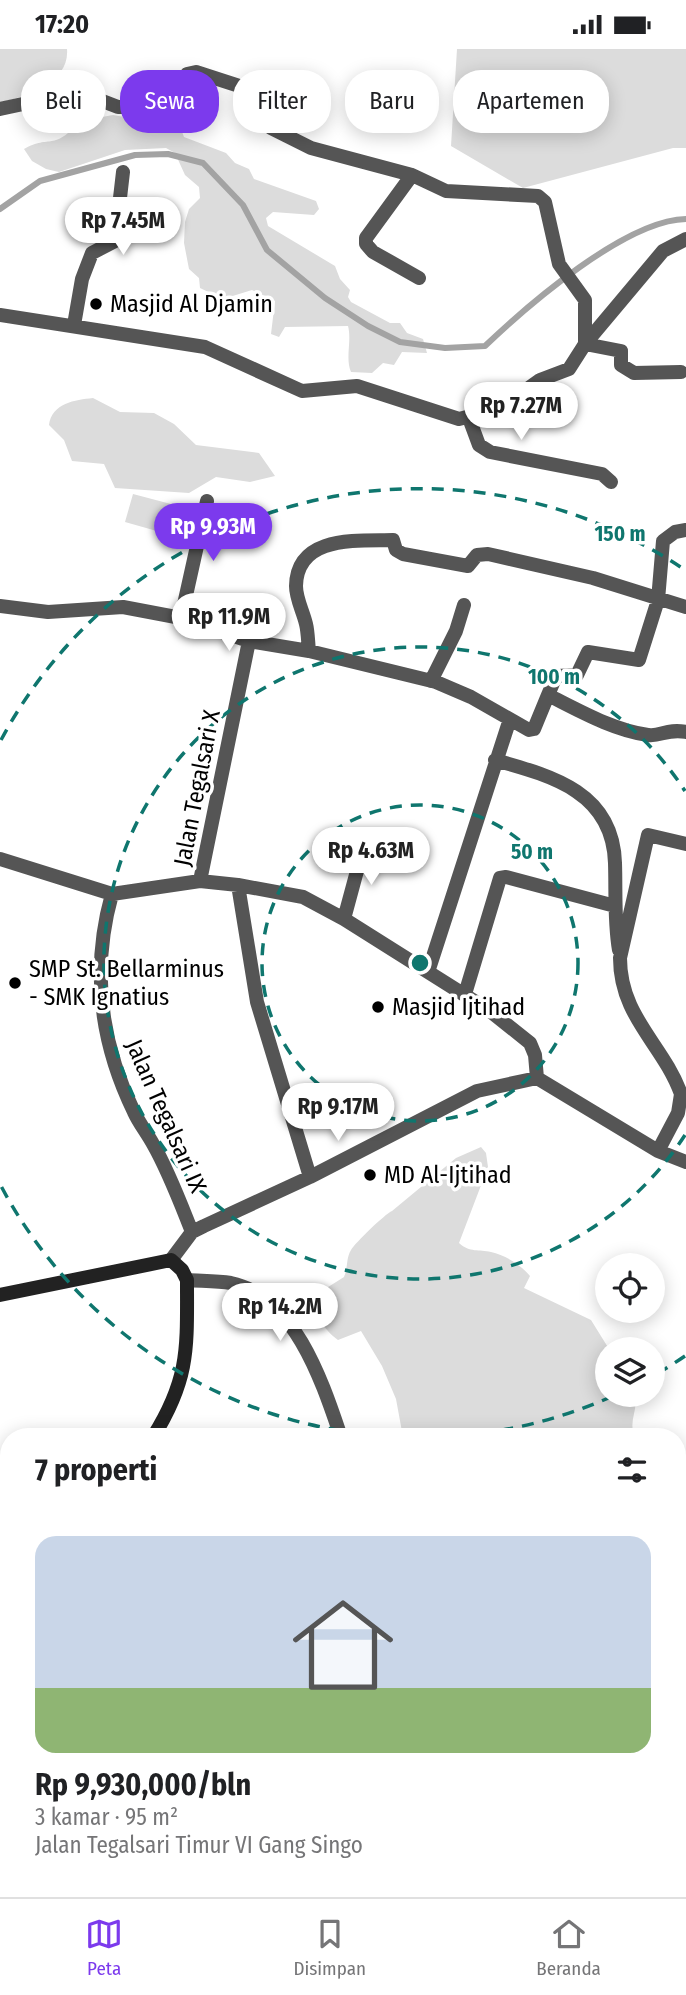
<!DOCTYPE html>
<html lang="id">
<meta charset="utf-8">
<style>
body{margin:0;font-family:"Fira Sans Condensed",sans-serif;background:#f2f2f2;color:#202124;height:100vh;display:flex;flex-direction:column;font-size:26px;white-space:nowrap}
*{box-sizing:border-box;margin:0}
p{font-size:23px;color:#757577}
.icon{flex:none;width:38px;height:38px;fill:none;stroke:currentColor;stroke-width:2;stroke-linecap:round;stroke-linejoin:round}
.map{position:relative;flex:1;overflow:hidden}
.drawer{position:absolute;left:0px;top:1379px;width:686px;height:469px;display:flex;flex-direction:column;background:#fff;border-radius:28px 28px 0 0;box-shadow:0 4px 18px #0003}
.drawer>*{flex:none}
.hud{position:absolute;left:21px;top:21px;width:644px;height:63px;display:flex;gap:14px}
.buttons{position:absolute;left:595px;top:1204px;display:grid;gap:14px}
.buttons a{display:grid;place-items:center;width:70px;height:70px;border-radius:50%;background:#fff;box-shadow:0 4px 18px #0003;font-size:35px}
.price{position:absolute;translate:-50% -60px;padding:0 16px;border-radius:24px;background:#fff;color:#222;font-size:23px;line-height:46px;filter:drop-shadow(0 2px 4px #0008)}
.price::after{content:'';position:absolute;left:50%;top:42px;width:21px;height:16px;margin-left:-10px;background:inherit;clip-path:polygon(0 0,100% 0,50% 100%)}
.price.selected{background:#7c3aed;color:#fff}
ul{padding:0;list-style:none}
li{display:grid;align-content:center;gap:14px;height:371px;padding:0 35px}
li+li{border-top:2px solid #e0e0e0}
li span{display:grid;place-items:center;height:217px;border-radius:21px;color:#555}
li>.icon{margin-inline-start:auto}
span .icon{width:126px;height:126px;fill:#fffc;stroke-width:1}
li b{font-size:30px}
h2{display:flex;justify-content:space-between;align-items:center;height:84px;padding:0 35px;font-size:30px}
.chip{padding:0 24px;border-radius:28px;background:#fff;box-shadow:0 4px 18px #0003;font-size:24px;line-height:63px}
.chip.selected{background:#7c3aed;color:#fff}
.status{display:flex;justify-content:space-between;align-items:center;height:49px;padding:0 35px;background:#fff;direction:ltr}
.status svg{height:19px;fill:currentColor}
.menu{display:flex;justify-content:space-around;align-items:center;height:98px;border-top:2px solid #e0e0e0;background:#fff;font-size:19px;color:#757577}
.menu a{display:grid;justify-items:center;gap:4px}
.menu .selected{color:#7c3aed}
.map>svg:first-child{display:block}
.green{fill:#dcdcdc}
.lines{fill:none;stroke-linecap:round;stroke-linejoin:round}
.stream{stroke:#a3a3a3;stroke-width:6}
.minor{stroke:#555;stroke-width:14}
.secondary{stroke:#222;stroke-width:14}
.ring{fill:none;stroke:#0f766e;stroke-width:3.5;stroke-dasharray:12 9}
.poi-dot{fill:#000;stroke:#fff;stroke-width:2.5}
.labels{text-anchor:middle;stroke-width:7;stroke-linejoin:round;paint-order:stroke}
.poi-label{font-size:24px;fill:#000;stroke:#fff;text-anchor:start}
.street-label{font-size:24px;fill:#000;stroke:#fff}
.centre{fill:#0f766e;stroke:#fff;stroke-width:3.5}
.ring-label{font-size:21px;text-anchor:middle;font-weight:bold;fill:#0f766e;stroke:#fff;stroke-width:7;stroke-linejoin:round;paint-order:stroke}
</style>
<div class="status"><b>17:20</b><svg viewBox="0 0 49 12"><path d="M0 12V9h3v3zM5 12V6h3v6zM10 12V3h3v9zM15 12V0h3v12zM26 1h20v11H26zM47 4h2v5h-2z"/></svg></div>
<div class="map">
<svg width="686" height="1848" viewBox="0 0 686 1848">
<rect width="100%" height="100%" fill="#fff"/>
<!-- green -->
<path class="green" d="M0 0H67C70 33 28 48 0 53Z
M457 0H686V99H673L523 139 451 97Z
M113 66 153 73 178 72 184 88 226 104 235 114 249 120 254 130 316 152 319 160 314 166 273 163 266 169 268 177 335 217 340 230 350 241 348 248 351 253 390 274H400L407 284 423 290 427 304 402 303 394 316 383 314 372 324 351 323C345 309 352 292 348 277L285 278 279 288 271 285 275 252 252 241 223 250 200 239 199 229 189 220 184 194 185 173 189 160 200 149 199 138 185 126 175 104 166 99 125 101 59 123 46 120 32 112 24 100C51 85 53 103 80 72Z
M93 349 120 363 154 364 174 375 196 396 259 404 275 427 250 433 216 428 189 444 115 439 104 415 72 412 64 391 49 376C52 354 75 351 93 349Z
M133 445 186 459 178 488 125 473Z
M481 1098 486 1104 488 1118 459 1194C470 1204 479 1200 491 1203 505 1206 521 1216 530 1227L524 1239 591 1271 609 1300 607 1346H634C639 1358 630 1369 633 1382L643 1388H403L396 1350 382 1317 361 1282 338 1291C324 1281 312 1263 317 1245L344 1228C348 1219 346 1209 351 1201 355 1194 385 1165 392 1162L456 1109Z"/>
<g class="lines">
<!-- stream -->
<path class="stream" d="M0 160 40 132 135 106 168 105 203 114 243 156 267 201 325 249 368 277 400 293 445 299 485 297C528 256 626 171 686 170
M447 1848 449 1839"/>
<!-- minor -->
<path class="minor" d="M0 60 79 43 118 58H161L168 55 187 25 196 23 255 42 271 79 311 99 412 126
M419 229 373 203 366 195V189L412 126 446 142 538 147 545 153 559 215 585 251V295L621 302V316L634 324 681 323
M0 266 205 298 302 342 357 337 459 370 501 359 540 331 569 320 585 295 663 202 686 190
M74 276 82 230 92 204 115 192 123 123
M469 369 479 396 490 403 602 425 611 433
M0 557 48 563 123 558 181 569 249 592
M181 569 207 452
M309 602C308 593 308 583 306 575 303 562 296 550 296 537 297 486 357 492 393 491L396 501 403 505 468 517 477 506 488 505 593 529 686 558
M431 632 456 582 464 556
M548 646 556 627 577 626 588 603 639 611 658 551 663 492 675 483 686 481
M495 711C552 727 613 743 615 814 616 844 614 872 619 901
M0 810 112 845 200 832 238 836 257 953 310 1128
M200 832 249 592 309 602 436 633 471 648 529 681 534 680 548 646C580 662 613 681 648 686 660 688 668 679 686 683
M238 836 303 848 344 870 490 962 530 994 535 1006 537 1029
M112 845C91 920 100 993 134 1063 139 1074 147 1084 153 1095 169 1123 180 1153 192 1183
M344 870 364 796
M428 923 509 673
M465 945 500 829 506 828 615 857
M658 1102 678 1064 681 1045C663 995 620 968 620 909L648 786 686 795
M171 1211 192 1183 204 1177 310 1128 477 1042 537 1029 658 1102 686 1113
M187 1231C201 1232 217 1232 231 1234 295 1247 323 1335 341 1388
M677 1488 686 1487
M268 1839 269 1848
M396 1839 399 1848
M556 1839 568 1848
M0 1846 9 1836
M299 1848 316 1839"/>
<!-- secondary -->
<path class="secondary" d="M0 1246 171 1211 182 1221 187 1231C187 1298 190 1329 153 1388
M0 1532 9 1525"/>
</g>
<!-- distance rings -->
<g class="ring">
<circle cx="420" cy="914" r="158"/>
<path d="M685 1086A316 316 0 1 1 685 742"/>
<path d="M685 1307A474 474 0 0 1 653 1327M613 1347A474 474 0 0 1 437 1388M403 1388A474 474 0 0 1 1 1137M1 691A474 474 0 0 1 685 521"/>
</g>
<!-- markers -->
<g class="poi-dot">
<circle cx="96" cy="255" r="7"/>
<circle cx="15" cy="934" r="7"/>
<circle cx="378" cy="958" r="7"/>
<circle cx="370" cy="1126" r="7"/>
</g>
<g class="labels">
<!-- poi labels -->
<g class="poi-label">
<text x="110" y="263">Masjid Al Djamin</text>
<text x="29" y="928">SMP St. Bellarminus<tspan x="29" dy="28">- SMK Ignatius</tspan></text>
<text x="392" y="966">Masjid Ijtihad</text>
<text x="384" y="1134">MD Al-Ijtihad</text>
</g>
<!-- street labels -->
<g class="street-label">
<text transform="translate(197 739) rotate(-79)" y="8">Jalan Tegalsari X</text>
<text transform="translate(166 1067) rotate(66)" y="8">Jalan Tegalsari IX</text>
</g>
</g>
<circle cx="420" cy="914" r="10" class="centre"/>
<g class="ring-label">
<text x="620" y="492">150 m</text>
<text x="554" y="635">100 m</text>
<text x="532" y="810">50 m</text>
</g>
</svg>
<div class="buttons">
<a><svg class="icon" aria-label="locate" viewBox="0 0 24 24"><circle cx="12" cy="12" r="6"/><path d="M12 2v4M12 18v4M2 12h4M18 12h4"/></svg></a>
<a><svg class="icon" aria-label="layers" viewBox="0 0 24 24"><path d="M12 4l9 5-9 5-9-5zM3 14l9 5 9-5"/></svg></a>
</div>
<b class="price" style="left:123px;top:208px">Rp 7.45M</b>
<b class="price" style="left:521px;top:393px">Rp 7.27M</b>
<b class="price selected" style="left:213px;top:514px">Rp 9.93M</b>
<b class="price" style="left:229px;top:604px">Rp 11.9M</b>
<b class="price" style="left:371px;top:838px">Rp 4.63M</b>
<b class="price" style="left:338px;top:1094px">Rp 9.17M</b>
<b class="price" style="left:280px;top:1294px">Rp 14.2M</b>
<div class="hud">
<a class="chip">Beli</a>
<a class="chip selected">Sewa</a>
<a class="chip">Filter</a>
<a class="chip">Baru</a>
<a class="chip">Apartemen</a>
</div>
<section class="drawer">
<h2>7 properti<svg class="icon" aria-label="filters" viewBox="0 0 24 24"><path d="M4 7h16M4 17h16"/><circle cx="9" cy="7" r="2"/><circle cx="15" cy="17" r="2"/></svg></h2>
<ul>
<li><span style="background:linear-gradient(#c9d6e8 70%,#8fb573 0)"><svg class="icon" aria-label="home" viewBox="0 0 24 24"><path d="M3 11l9-7 9 7M6 9v11h12V9"/></svg></span><div><b>Rp 9,930,000/bln</b><p>3 kamar · 95 m²</p><p>Jalan Tegalsari Timur VI Gang Singo</p></div></li>
</ul>
</section>
</div>
<nav class="menu">
<a class="selected"><svg class="icon" aria-label="map" viewBox="0 0 24 24"><path d="M3 6l6-2 6 2 6-2v14l-6 2-6-2-6 2zM9 4v14M15 6v14"/></svg>Peta</a>
<a><svg class="icon" aria-label="saved" viewBox="0 0 24 24"><path d="M7 4h10v16l-5-4-5 4z"/></svg>Disimpan</a>
<a><svg class="icon" aria-label="home" viewBox="0 0 24 24"><path d="M3 11l9-7 9 7M6 9v11h12V9"/></svg>Beranda</a>
</nav>
